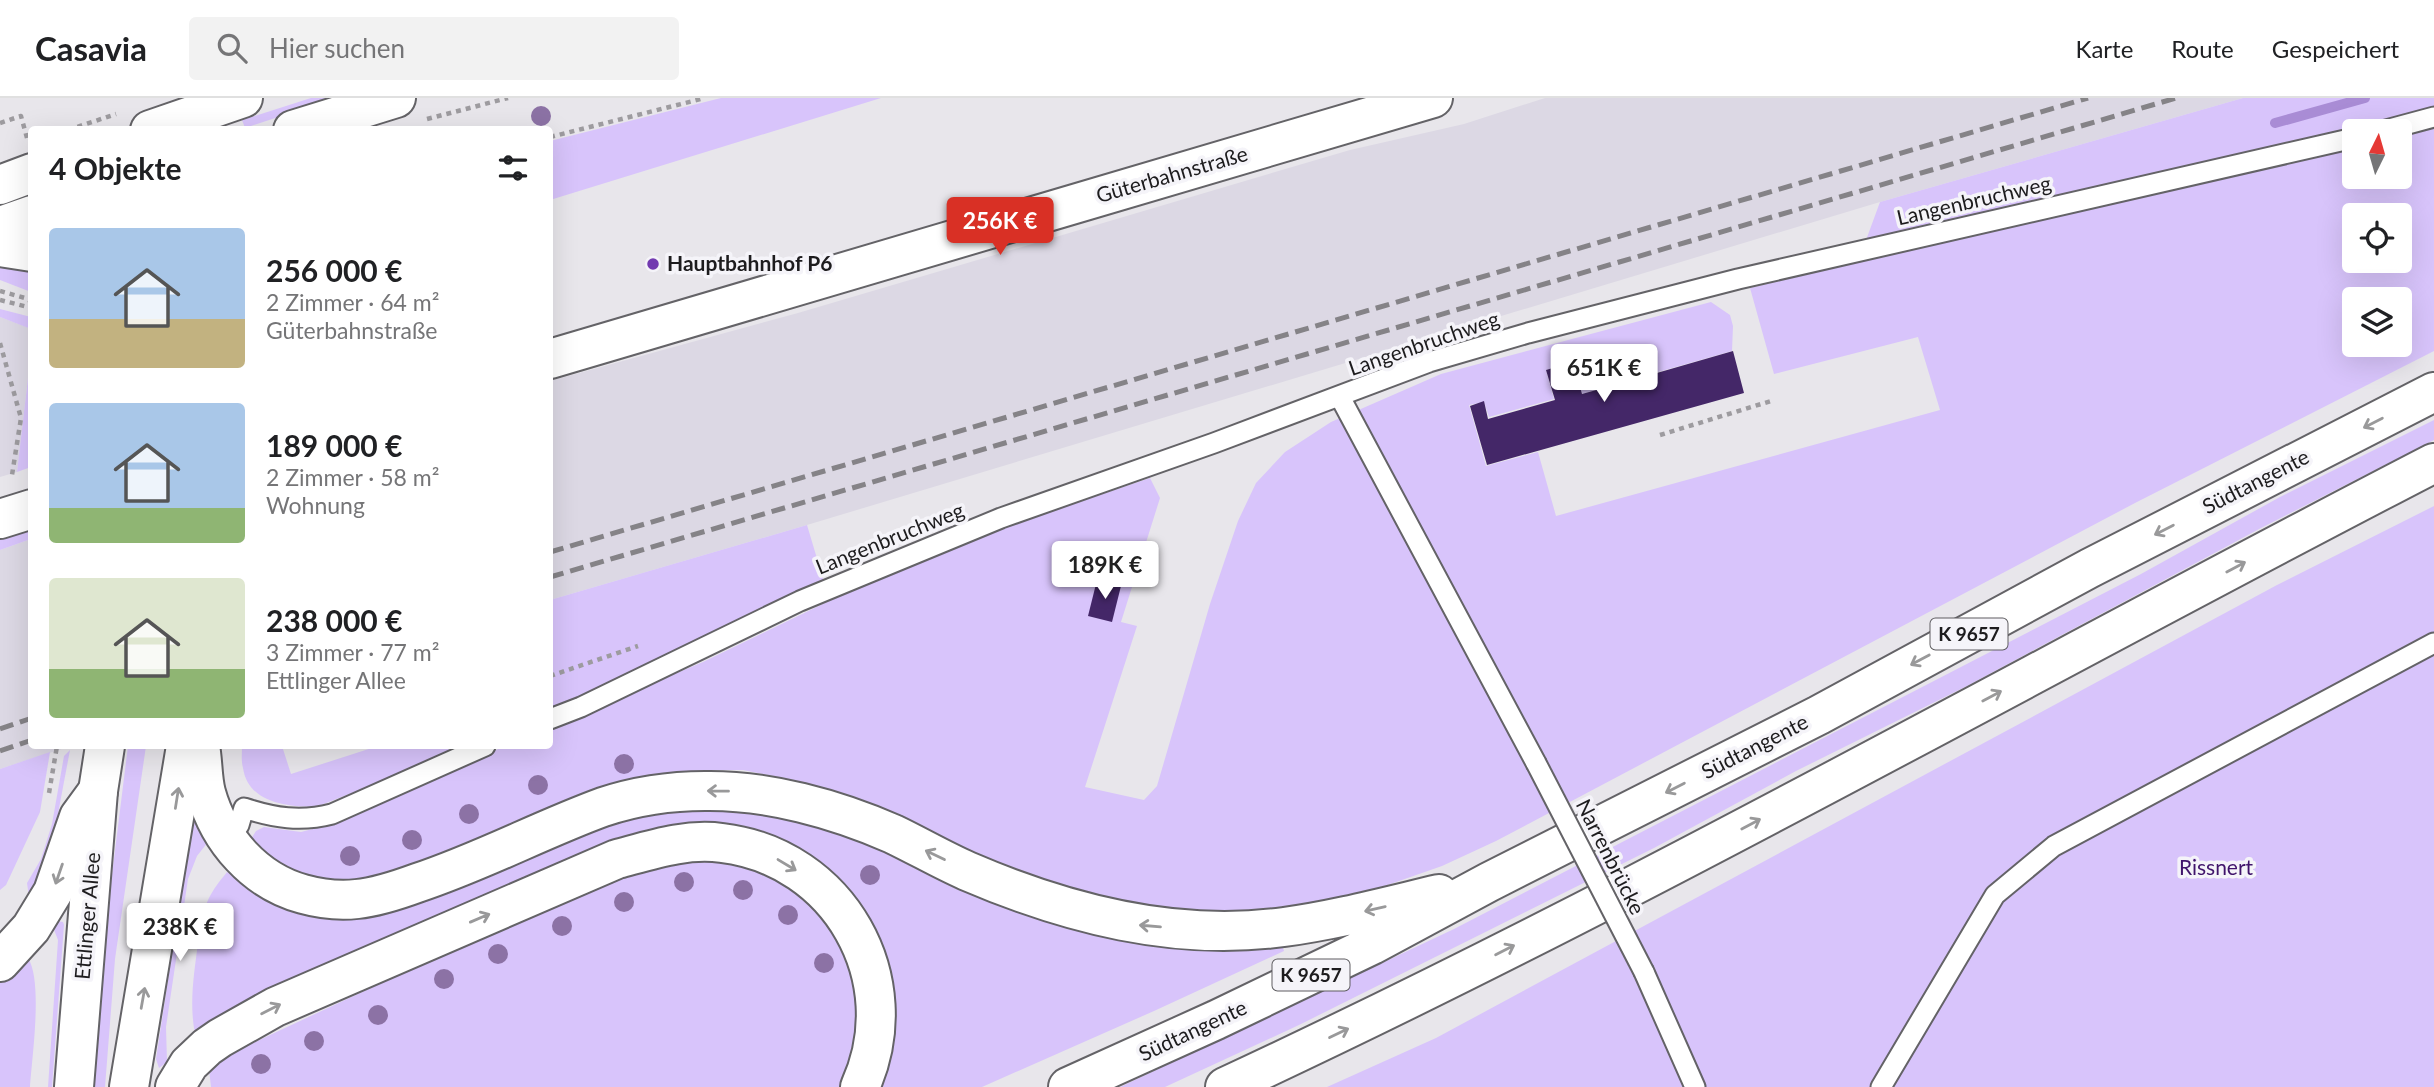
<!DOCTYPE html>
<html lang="de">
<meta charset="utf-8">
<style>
body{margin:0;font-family:Lato,sans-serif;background:#f2f2f2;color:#202124;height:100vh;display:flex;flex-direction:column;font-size:26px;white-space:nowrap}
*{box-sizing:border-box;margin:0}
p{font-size:23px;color:#757577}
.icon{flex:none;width:38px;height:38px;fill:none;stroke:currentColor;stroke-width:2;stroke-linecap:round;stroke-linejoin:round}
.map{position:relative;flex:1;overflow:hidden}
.side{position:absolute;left:28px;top:28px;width:525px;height:623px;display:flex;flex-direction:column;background:#fff;border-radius:7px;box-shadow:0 7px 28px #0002}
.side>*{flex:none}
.needle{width:46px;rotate:5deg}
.buttons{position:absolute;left:2342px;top:21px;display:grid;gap:14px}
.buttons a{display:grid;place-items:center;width:70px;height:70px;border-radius:7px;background:#fff;box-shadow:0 7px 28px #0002;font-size:35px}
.price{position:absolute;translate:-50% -60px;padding:0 16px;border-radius:7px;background:#fff;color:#222;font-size:23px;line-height:46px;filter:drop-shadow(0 2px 4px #0008)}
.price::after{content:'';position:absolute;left:50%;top:42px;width:21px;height:16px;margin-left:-10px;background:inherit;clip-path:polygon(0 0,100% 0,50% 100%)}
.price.on{background:#d93025;color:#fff}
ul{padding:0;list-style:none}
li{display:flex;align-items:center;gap:21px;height:175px;padding:0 21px}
li span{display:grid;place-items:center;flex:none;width:196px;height:140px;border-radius:7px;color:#555}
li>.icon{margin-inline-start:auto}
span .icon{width:84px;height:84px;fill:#fffc;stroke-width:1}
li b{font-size:30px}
h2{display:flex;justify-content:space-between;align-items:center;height:84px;padding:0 21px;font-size:30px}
header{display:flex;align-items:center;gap:42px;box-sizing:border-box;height:98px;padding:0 35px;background:#fff;border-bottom:2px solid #e0e0e0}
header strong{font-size:33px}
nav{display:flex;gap:38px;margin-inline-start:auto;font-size:24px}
.search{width:490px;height:63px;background:#f2f2f2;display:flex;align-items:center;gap:18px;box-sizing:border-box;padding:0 24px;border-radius:7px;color:#757577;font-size:26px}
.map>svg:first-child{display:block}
.built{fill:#dcd8e4}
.green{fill:#d8c4fb;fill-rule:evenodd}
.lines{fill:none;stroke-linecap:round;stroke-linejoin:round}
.stream{stroke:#a98cd5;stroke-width:10}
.building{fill:#442768}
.lane-casing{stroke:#646367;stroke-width:23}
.street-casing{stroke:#646367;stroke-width:42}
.secondary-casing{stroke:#646367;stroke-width:42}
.highway-casing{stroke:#646367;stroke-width:42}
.path{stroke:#9d9b9f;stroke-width:4.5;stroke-dasharray:5 5;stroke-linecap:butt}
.lane{stroke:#fff;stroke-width:19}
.street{stroke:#fff;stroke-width:38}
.secondary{stroke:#fff;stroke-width:38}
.highway{stroke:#fff;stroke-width:38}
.rail{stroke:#858387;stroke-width:5;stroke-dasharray:14 7;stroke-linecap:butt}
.lane-bridge-casing{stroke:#646367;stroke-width:23;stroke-linecap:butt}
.lane-bridge{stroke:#fff;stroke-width:19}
.tree{fill:#8c72a5}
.oneway{stroke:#99999a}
.poi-dot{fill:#723ab0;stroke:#f5f4f9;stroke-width:2.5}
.labels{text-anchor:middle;stroke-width:7;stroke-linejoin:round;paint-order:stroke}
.shield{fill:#f5f4f9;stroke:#5e5d60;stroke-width:2}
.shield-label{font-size:19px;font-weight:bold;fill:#1d1c1e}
.street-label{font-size:21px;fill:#1d1c1e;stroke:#f5f4f9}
.poi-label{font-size:21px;font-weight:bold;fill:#1d1c1e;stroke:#f5f4f9;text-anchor:start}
.park-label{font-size:21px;fill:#40146b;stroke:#f5f4f9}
</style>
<header>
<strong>Casavia</strong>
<div class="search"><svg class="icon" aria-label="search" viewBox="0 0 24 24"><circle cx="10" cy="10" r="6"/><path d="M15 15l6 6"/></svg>Hier suchen</div>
<nav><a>Karte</a><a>Route</a><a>Gespeichert</a></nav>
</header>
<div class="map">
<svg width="2434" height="989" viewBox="0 0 2434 989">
<rect width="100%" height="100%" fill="#e8e6eb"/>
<!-- built -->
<path class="built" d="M1545 0H2243L1880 104 807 427 550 502V283L798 215 1350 52 1464 26Z
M0 219 32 231 31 254 17 374 0 379Z
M31 441 32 648H71L0 671V452Z"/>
<!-- green -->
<path class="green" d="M311 0H336L245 30 242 22Z
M721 0H881L550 102V43Z
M2243 0H2434V253L2135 405 1496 743 1442 768 1356 798 1314 807 1234 815 1177 813 1087 798 965 754 858 703 798 683 743 672H706L657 677 585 696 420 770 351 790 280 771 251 741 256 733 264 729 301 734 332 726 505 648H550V628L703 564 829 503 999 431 1150 380 1160 400 1121 524 1137 528 1085 689 1144 702 1157 688 1210 506 1238 423 1256 385 1285 354 1331 324 1441 276 1711 204 1730 217 1733 228 1732 253 1637 280 1627 250 1598 258 1606 289 1582 296 1573 264 1546 272 1554 301 1489 319 1484 304 1469 307 1486 368 1538 354 1556 418 1940 312 1918 239 1774 276 1750 190 1858 164 1880 104ZM2354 33H2399V79H2354ZM2354 117H2399V163H2354ZM2354 201H2399V247H2354Z
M11 167 31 170V194L0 182V169Z
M0 211 31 219V231L0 219Z
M31 254V369L17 374Z
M2434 322V342L2261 430 1967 588 1796 673 1654 750 1299 927 1165 989H1120L1454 831 2141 476 2280 399Z
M2434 408V989H1327L1436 940 2277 487Z
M31 424V441L0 452V434Z
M807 427 827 494 762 516 668 555 550 614V502Z
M128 648H146L115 861 105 989H93L104 841Z
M242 648H282L291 676 378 648H472L316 709C288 709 248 705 243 670 241 663 242 655 242 648Z
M70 652 54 737 45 769 29 799 27 785 41 761 52 726 64 658Z
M50 654 40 714 6 787 0 792V671Z
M713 707 795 720 896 758 1282 847 1284 853 1154 913 982 989H880L892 941 883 866 725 728 195 936C189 905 194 876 198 845L213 847 215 833 201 830C204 804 211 794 227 774L257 795 291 811 662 710Z
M194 723 197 724 208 744 197 758 188 781 166 929 167 964 159 970 156 961 191 731Z
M718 761C740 766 764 773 783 786 820 811 853 853 857 900 860 931 851 959 843 989H211L209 971 240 951 510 825 655 766Z
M57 823 63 824 64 827 52 989H48L58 842 53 829Z
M28 860C43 883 32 959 30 989H0V884Z"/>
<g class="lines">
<!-- stream -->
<path class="stream" d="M2275 25 2365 0"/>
</g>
<!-- building -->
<path class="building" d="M1627 250 1636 281 1733 253 1744 295 1487 367 1470 308 1484 303 1488 321 1555 302 1546 272 1573 264 1582 296 1607 289 1598 258Z
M1097 482 1121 488 1112 524 1088 518Z"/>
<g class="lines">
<!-- lane casing -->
<g class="lane-casing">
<path id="lane" d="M2382 33 2434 19
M1340 299 1536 665
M550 621 581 609 800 503 1001 420 1214 345 1429 264 1528 235 1738 181 2354 40
M229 742 239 727 244 710C274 720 301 724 332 716L485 648
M1644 874 1695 989
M1881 989 1995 797 2054 748 2434 545"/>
</g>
<!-- street casing -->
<g class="street-casing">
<path id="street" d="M550 261 1433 0
M0 421 32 411"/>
</g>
<!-- secondary casing -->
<g class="secondary-casing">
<path id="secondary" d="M150 32 243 0
M293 32 396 0
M0 87 32 75
M0 128 32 117
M0 149 32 154
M74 989 98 693 105 648
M129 989 186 648"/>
</g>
<!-- highway casing -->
<g class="highway-casing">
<path id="highway" d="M200 648C203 663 202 680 206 695 219 742 255 783 303 796 321 801 339 803 357 801 378 799 398 792 417 785 481 764 540 732 603 709 636 698 671 693 705 693 768 692 836 711 893 736 918 748 942 762 967 773 1067 816 1175 844 1284 829 1336 822 1388 808 1439 796
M0 864 31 830 53 794 79 719 98 693
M175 989 189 966 207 949 220 940 275 909 617 761C651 752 686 740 722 745 839 759 909 881 860 989
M1068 989 1216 922 1372 847 1489 784 1819 617 2090 470 2434 294
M1225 989C1636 798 2031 573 2434 365"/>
</g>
<!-- path -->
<path class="path" d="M427 21 508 0
M0 25 21 18 27 40
M68 32 116 16
M550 39 705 0
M0 193 25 200 32 204
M0 202 32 210
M0 245 21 320 12 377
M1660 337 1771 303
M550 578 638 548
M49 695 57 648"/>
<!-- lane -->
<use href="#lane" class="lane"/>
<!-- street -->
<use href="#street" class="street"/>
<!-- secondary -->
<use href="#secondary" class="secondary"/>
<!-- highway -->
<use href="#highway" class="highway"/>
<!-- rail -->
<path class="rail" d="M550 454 2088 0
M550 479 2176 0
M0 631 32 620
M0 653 32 642"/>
<!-- lane-bridge casing -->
<g class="lane-bridge-casing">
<path id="lane-bridge" d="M1536 665 1644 874"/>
</g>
<!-- lane-bridge -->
<use href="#lane-bridge" class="lane-bridge"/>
</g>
<!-- trees -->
<g class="tree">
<circle cx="541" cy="18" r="10"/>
<circle cx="624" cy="666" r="10"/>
<circle cx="538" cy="687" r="10"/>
<circle cx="469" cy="716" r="10"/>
<circle cx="412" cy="742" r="10"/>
<circle cx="350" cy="758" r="10"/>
<circle cx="870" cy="777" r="10"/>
<circle cx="684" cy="784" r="10"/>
<circle cx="743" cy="792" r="10"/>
<circle cx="624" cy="804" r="10"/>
<circle cx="788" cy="817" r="10"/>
<circle cx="562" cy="828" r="10"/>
<circle cx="498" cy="856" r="10"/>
<circle cx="824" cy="865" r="10"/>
<circle cx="444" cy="881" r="10"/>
<circle cx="378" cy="917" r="10"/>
<circle cx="314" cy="943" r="10"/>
<circle cx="261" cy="966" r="10"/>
</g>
<!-- one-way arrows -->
<defs><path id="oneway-shaft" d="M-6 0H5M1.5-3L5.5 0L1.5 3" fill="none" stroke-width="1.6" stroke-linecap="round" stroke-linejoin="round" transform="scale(1.75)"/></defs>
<g class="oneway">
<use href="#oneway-shaft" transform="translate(2373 325) rotate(153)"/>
<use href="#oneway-shaft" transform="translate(2164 432) rotate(153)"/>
<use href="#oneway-shaft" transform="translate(2236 469) rotate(-28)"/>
<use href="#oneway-shaft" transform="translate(1920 562) rotate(152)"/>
<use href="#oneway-shaft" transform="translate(1992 598) rotate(-28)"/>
<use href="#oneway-shaft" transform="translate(1675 690) rotate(153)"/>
<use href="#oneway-shaft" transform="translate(718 693) rotate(-179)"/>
<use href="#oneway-shaft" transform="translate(177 700) rotate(-81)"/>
<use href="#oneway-shaft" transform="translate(1751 726) rotate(-28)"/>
<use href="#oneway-shaft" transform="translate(935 757) rotate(-154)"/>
<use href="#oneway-shaft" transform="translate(787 767) rotate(31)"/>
<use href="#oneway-shaft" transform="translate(59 776) rotate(109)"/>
<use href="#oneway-shaft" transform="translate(1375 811) rotate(167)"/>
<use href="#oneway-shaft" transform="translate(480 820) rotate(-23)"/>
<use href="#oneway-shaft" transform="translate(1150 828) rotate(-175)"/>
<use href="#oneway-shaft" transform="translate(1505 852) rotate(-27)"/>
<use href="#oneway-shaft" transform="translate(143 900) rotate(-80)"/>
<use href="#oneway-shaft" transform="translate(271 911) rotate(-27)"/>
<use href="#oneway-shaft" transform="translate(1339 935) rotate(-26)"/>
</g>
<!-- markers -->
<circle class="poi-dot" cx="653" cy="166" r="7"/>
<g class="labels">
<!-- shield labels -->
<g class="shield">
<rect x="1930.5" y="520.5" width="77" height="31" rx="5"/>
<rect x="1272.5" y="861.5" width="77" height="31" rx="5"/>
</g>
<g class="shield-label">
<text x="1969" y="543">K 9657</text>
<text x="1311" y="884">K 9657</text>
</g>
<!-- street labels -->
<g class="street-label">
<text transform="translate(1172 77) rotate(-16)" y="7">Güterbahnstraße</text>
<text transform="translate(1974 103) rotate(-13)" y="7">Langenbruchweg</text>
<text transform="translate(1424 246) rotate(-19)" y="7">Langenbruchweg</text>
<text transform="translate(2256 384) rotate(-27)" y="7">Südtangente</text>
<text transform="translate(890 441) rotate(-22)" y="7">Langenbruchweg</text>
<text transform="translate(1755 649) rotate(-27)" y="7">Südtangente</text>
<text transform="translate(1610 759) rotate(63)" y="7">Narrenbrücke</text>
<text transform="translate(88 818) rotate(-85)" y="7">Ettlinger Allee</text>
<text transform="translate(1193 933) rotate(-25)" y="7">Südtangente</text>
</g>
<!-- poi labels -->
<g class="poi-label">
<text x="667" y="173">Hauptbahnhof P6</text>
</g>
<!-- park labels -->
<g class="park-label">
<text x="2216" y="777">Rissnert</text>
</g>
</g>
</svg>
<div class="buttons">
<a><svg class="needle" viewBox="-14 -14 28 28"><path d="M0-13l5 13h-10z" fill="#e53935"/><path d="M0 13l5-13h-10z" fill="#757577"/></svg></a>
<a><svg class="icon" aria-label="locate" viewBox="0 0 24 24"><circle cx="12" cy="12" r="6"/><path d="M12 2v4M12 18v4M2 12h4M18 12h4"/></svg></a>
<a><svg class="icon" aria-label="layers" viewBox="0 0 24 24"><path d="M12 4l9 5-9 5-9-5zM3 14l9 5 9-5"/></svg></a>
</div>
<b class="price on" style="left:1000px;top:159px">256K €</b>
<b class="price" style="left:1604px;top:306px">651K €</b>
<b class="price" style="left:1105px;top:503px">189K €</b>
<b class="price" style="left:180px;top:865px">238K €</b>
<section class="side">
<h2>4 Objekte<svg class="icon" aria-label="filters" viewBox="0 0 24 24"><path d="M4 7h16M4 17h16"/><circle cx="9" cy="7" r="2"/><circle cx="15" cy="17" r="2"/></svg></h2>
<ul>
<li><span style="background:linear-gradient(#a9c7e8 65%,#c2b280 0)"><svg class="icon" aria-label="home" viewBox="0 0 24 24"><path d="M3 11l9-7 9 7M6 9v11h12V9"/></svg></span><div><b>256 000 €</b><p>2 Zimmer · 64 m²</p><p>Güterbahnstraße</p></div></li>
<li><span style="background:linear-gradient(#a9c7e8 75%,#8fb573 0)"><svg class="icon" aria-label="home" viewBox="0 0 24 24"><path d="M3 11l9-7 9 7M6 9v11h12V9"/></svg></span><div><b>189 000 €</b><p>2 Zimmer · 58 m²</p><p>Wohnung</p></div></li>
<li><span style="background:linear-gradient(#dfe7d0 65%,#8fb573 0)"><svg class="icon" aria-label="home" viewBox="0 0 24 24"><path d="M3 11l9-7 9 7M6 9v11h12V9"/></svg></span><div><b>238 000 €</b><p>3 Zimmer · 77 m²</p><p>Ettlinger Allee</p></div></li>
</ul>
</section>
</div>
